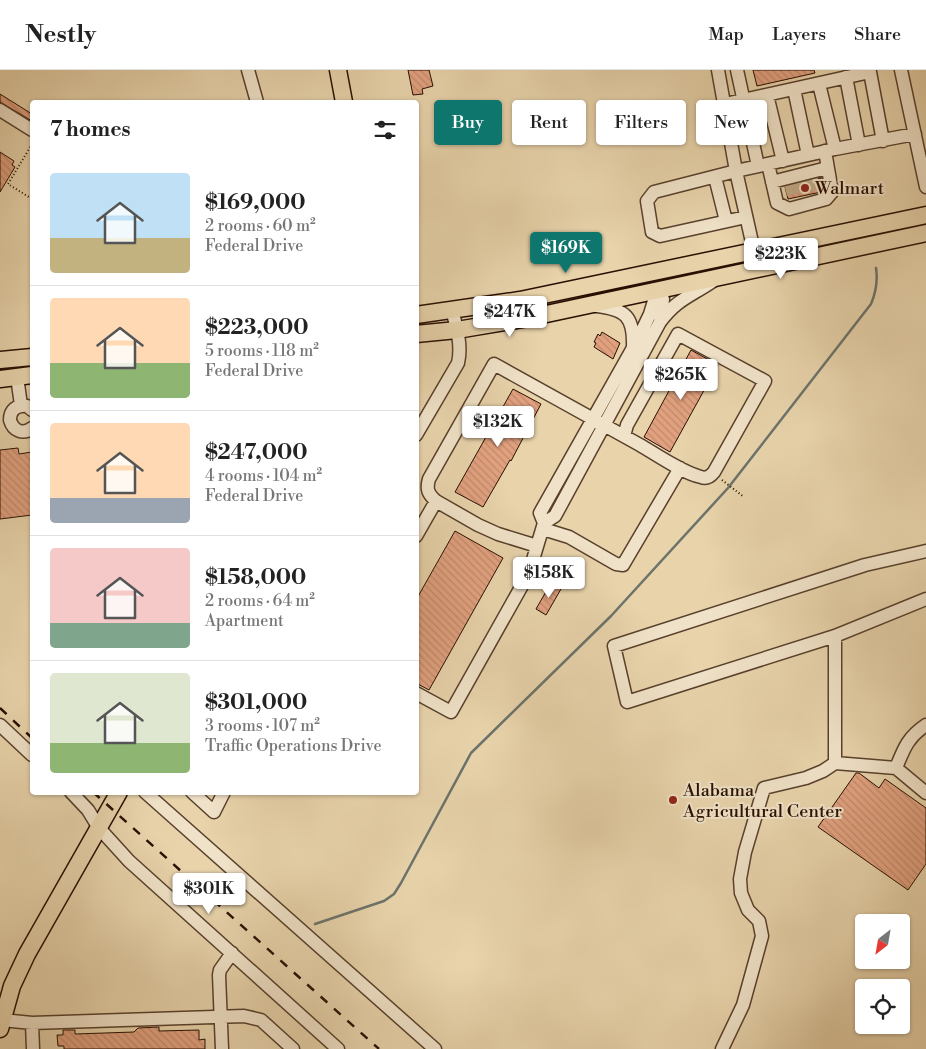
<!DOCTYPE html>
<meta charset="utf-8">
<style>
body{margin:0;font-family:"Libre Bodoni",serif;background:#f6f6f6;color:#222;height:100vh;display:flex;flex-direction:column;font-size:19px;white-space:nowrap}
*{box-sizing:border-box;margin:0}
p{font-size:16px;color:#767676}
.icon{flex:none;width:28px;height:28px;fill:none;stroke:currentColor;stroke-width:2;stroke-linecap:round;stroke-linejoin:round}
.map{position:relative;flex:1;overflow:hidden}
.sheet{position:absolute;left:30px;top:30px;width:389px;height:695px;display:flex;flex-direction:column;background:#fff;border-radius:5px;box-shadow:0 1px 4px #0004}
.sheet>*{flex:none}
.hud{position:absolute;left:434px;top:30px;width:416px;height:45px;display:flex;gap:10px}
.needle{width:32px;rotate:211deg}
.buttons{position:absolute;left:855px;top:844px;display:grid;gap:10px}
.buttons a{display:grid;place-items:center;width:55px;height:55px;border-radius:5px;background:#fff;box-shadow:0 1px 4px #0004;font-size:25px}
.price{position:absolute;translate:-50% -42px;padding:0 11px;border-radius:5px;background:#fff;color:#222;font-size:16px;line-height:32px;filter:drop-shadow(0 1px 2px #0008)}
.price::after{content:'';position:absolute;left:50%;top:30px;width:15px;height:11px;margin-left:-8px;background:inherit;clip-path:polygon(0 0,100% 0,50% 100%)}
.price.selected{background:#0f766e;color:#fff}
ul{padding:0;list-style:none}
li{display:flex;align-items:center;gap:15px;height:125px;padding:0 20px}
li+li{border-top:1px solid #e0e0e0}
li span{display:grid;place-items:center;flex:none;width:140px;height:100px;border-radius:5px;color:#555}
li>.icon{margin-inline-start:auto}
span .icon{width:60px;height:60px;fill:#fffc;stroke-width:1}
li b{font-size:21px}
h2{display:flex;justify-content:space-between;align-items:center;height:60px;padding:0 20px;font-size:21px}
.chip{padding:0 18px;border-radius:5px;background:#fff;box-shadow:0 1px 4px #0004;font-size:18px;line-height:45px}
.chip.selected{background:#0f766e;color:#fff}
header{display:flex;align-items:center;gap:30px;box-sizing:border-box;height:70px;padding:0 25px;background:#fff;border-bottom:1px solid #e0e0e0}
header strong{font-size:24px}
nav{display:flex;gap:28px;margin-inline-start:auto;font-size:18px}
.map>svg:first-child{display:block}
.lines{fill:none;stroke-linecap:round;stroke-linejoin:round}
.stream{stroke:#6c736b;stroke-width:2.5}
.building{fill:url(#building-back-hatch);stroke:#280f02}
.minor-tunnel{stroke:#c2ac89;stroke-width:12;stroke-dasharray:12 6;stroke-linecap:butt}
.minor-casing{stroke:#58402c;stroke-width:15}
.major-casing{stroke:#280f02;stroke-width:19}
.path{stroke:#280f02;stroke-width:2;stroke-dasharray:1 2.5;stroke-linecap:butt}
.minor{stroke:#f0e2c8;stroke-width:12}
.major{stroke:#e8d3ab;stroke-width:16}
.rail{stroke:#280f02;stroke-width:2.5;stroke-dasharray:9 9;stroke-linecap:butt}
.poi-dot{fill:#8f2418;stroke:#f0e2c8;stroke-width:2}
.labels{text-anchor:middle;stroke-width:4;stroke-linejoin:round;paint-order:stroke}
.poi-label{font-size:18px;fill:#280f02;stroke:#f0e2c8;text-anchor:start}
</style>
<header>
<strong>Nestly</strong>
<nav><a>Map</a><a>Layers</a><a>Share</a></nav>
</header>
<div class="map">
<svg width="926" height="979" viewBox="0 0 926 979">
<defs>
<pattern id="building-back-hatch" width="6" height="6" patternUnits="userSpaceOnUse" patternTransform="scale(1.25)"><rect width="6" height="6" fill="#e1a17f"/><path d="M-1 5l2 2M0 0l6 6M5-1l2 2" fill="none" stroke="#c1896c"/></pattern>
</defs>
<rect width="100%" height="100%" fill="#e8d3ab"/>
<filter id="stains"><feTurbulence type="fractalNoise" baseFrequency=".004" numOctaves="4"/><feColorMatrix values="0 0 0 0 .2 0 0 0 0 .09 0 0 0 0 .02 0 0 0 .5 -.17"/></filter>
<radialGradient id="worn" r=".72"><stop offset=".6" stop-color="#630" stop-opacity="0"/><stop offset="1" stop-color="#630" stop-opacity=".3"/></radialGradient>
<g class="lines">
<!-- stream -->
<path class="stream" d="M315 854 384 831 394 824 401 813 471 683 611 546 728 418 871 234C876 222 878 211 876 198"/>
</g>
<!-- building -->
<path class="building" d="M408 0H429L433 16 422 19 423 24 413 25Z
M753 0H814L815 3 757 16Z
M0 24 32 44V51L0 32Z
M0 82 14 91 12 95 15 97 0 122Z
M821 108 823 120 821 122 788 129 785 117Z
M602 262 620 273 613 289 594 277 596 273 594 272 598 264 600 266Z
M691 280 718 295 670 382 644 367Z
M513 319 541 334 511 391 510 390 483 437 455 422Z
M18 378 19 384 32 382V445L0 449V380Z
M455 461 503 488 429 620 416 613V530Z
M551 513 561 519 546 545 536 539Z
M856 703H859L879 718 885 709 926 738V794L908 820 818 757Z
M159 957V961L199 960V970L205 969V979H64V976H58L57 965H63V960H75V964L134 962 138 958Z"/>
<g class="lines">
<!-- minor-tunnel -->
<path class="minor-tunnel" d="M812 109 815 124
M802 111 806 126
M790 113 794 129"/>
<!-- minor casing -->
<g class="minor-casing">
<path id="minor" d="M248 0 257 32
M718 0 736 101 835 79 915 64
M737 0 758 96
M901 0 926 117
M846 7 859 75
M819 14 835 79
M794 19 808 85
M767 25 783 91
M725 34 870 2 883 71
M0 40 32 60
M768 94 777 133 789 139 826 129 832 122 825 81
M715 107 726 151
M772 112 827 98
M746 147 660 166 652 162 647 131 654 122 736 101 754 181
M596 236C626 239 634 247 633 277
M660 252C677 229 691 226 713 211
M17 307 21 335
M32 340 27 336C16 335 10 340 10 350 13 361 23 365 32 358
M416 365 458 293C462 276 457 258 452 240
M436 431C428 424 426 419 429 409L494 294C542 321 591 348 640 375 657 385 683 403 701 407 706 409 710 407 714 402L765 311 678 264 627 355 624 366
M544 453 555 446 660 252 663 229 657 221
M543 459 569 467 616 494 623 495 680 398
M416 466 436 431 478 455 498 464 537 476
M926 481 865 495 614 576 627 632 835 566 926 529
M835 566V693
M416 623 451 642 529 503 544 453 540 443 638 269 650 244 657 221
M0 655 32 685
M896 698C904 678 908 667 926 655
M71 722 88 740 99 758 129 791 338 979
M145 722 435 979
M192 722 214 742 224 722
M2 950 32 953 244 946 261 950 293 979
M32 953 33 979
M222 979 219 905 220 900 232 883
M722 979 743 935 762 866 759 851 748 840 741 823 740 809 745 782 764 718 806 708 823 701 835 693 896 698 926 723"/>
</g>
<!-- major casing -->
<g class="major-casing">
<path id="major" d="M338 0 344 32
M416 245 520 230 926 145
M416 264 457 260 523 249 926 163
M0 290 32 287
M0 309 32 305
M0 959 12 916 27 884 119 722"/>
</g>
<!-- path -->
<path class="path" d="M32 74 8 114 32 129
M32 129V136
M722 410 744 427"/>
<!-- minor -->
<use href="#minor" class="minor"/>
<!-- major -->
<use href="#major" class="major"/>
<!-- rail -->
<path class="rail" d="M0 638 32 668
M93 722 379 979"/>
</g>
<!-- markers -->
<g class="poi-dot">
<circle cx="805" cy="118" r="5"/>
<circle cx="673" cy="730" r="5"/>
</g>
<g class="labels">
<!-- poi labels -->
<g class="poi-label">
<text x="815" y="124">Walmart</text>
<text x="683" y="726">Alabama<tspan x="683" dy="21">Agricultural Center</tspan></text>
</g>
</g>
<rect width="100%" height="100%" filter="url(#stains)"/>
<rect width="100%" height="100%" fill="url(#worn)"/>
</svg>
<div class="buttons">
<a><svg class="needle" viewBox="-14 -14 28 28"><path d="M0-13l5 13h-10z" fill="#e53935"/><path d="M0 13l5-13h-10z" fill="#767676"/></svg></a>
<a><svg class="icon" aria-label="locate" viewBox="0 0 24 24"><circle cx="12" cy="12" r="6"/><path d="M12 2v4M12 18v4M2 12h4M18 12h4"/></svg></a>
</div>
<b class="price selected" style="left:566px;top:204px">$169K</b>
<b class="price" style="left:781px;top:210px">$223K</b>
<b class="price" style="left:510px;top:268px">$247K</b>
<b class="price" style="left:681px;top:331px">$265K</b>
<b class="price" style="left:498px;top:378px">$132K</b>
<b class="price" style="left:549px;top:529px">$158K</b>
<b class="price" style="left:209px;top:845px">$301K</b>
<div class="hud">
<a class="chip selected">Buy</a>
<a class="chip">Rent</a>
<a class="chip">Filters</a>
<a class="chip">New</a>
</div>
<section class="sheet">
<h2>7 homes<svg class="icon" aria-label="filters" viewBox="0 0 24 24"><path d="M4 7h16M4 17h16"/><circle cx="9" cy="7" r="2"/><circle cx="15" cy="17" r="2"/></svg></h2>
<ul>
<li><span style="background:linear-gradient(#bfe0f5 65%,#c2b280 0)"><svg class="icon" aria-label="home" viewBox="0 0 24 24"><path d="M3 11l9-7 9 7M6 9v11h12V9"/></svg></span><div><b>$169,000</b><p>2 rooms · 60 m²</p><p>Federal Drive</p></div></li>
<li><span style="background:linear-gradient(#ffd9b3 65%,#8fb573 0)"><svg class="icon" aria-label="home" viewBox="0 0 24 24"><path d="M3 11l9-7 9 7M6 9v11h12V9"/></svg></span><div><b>$223,000</b><p>5 rooms · 118 m²</p><p>Federal Drive</p></div></li>
<li><span style="background:linear-gradient(#ffd9b3 75%,#9aa5b1 0)"><svg class="icon" aria-label="home" viewBox="0 0 24 24"><path d="M3 11l9-7 9 7M6 9v11h12V9"/></svg></span><div><b>$247,000</b><p>4 rooms · 104 m²</p><p>Federal Drive</p></div></li>
<li><span style="background:linear-gradient(#f6c9c9 75%,#7fa58c 0)"><svg class="icon" aria-label="home" viewBox="0 0 24 24"><path d="M3 11l9-7 9 7M6 9v11h12V9"/></svg></span><div><b>$158,000</b><p>2 rooms · 64 m²</p><p>Apartment</p></div></li>
<li><span style="background:linear-gradient(#dfe7d0 70%,#8fb573 0)"><svg class="icon" aria-label="home" viewBox="0 0 24 24"><path d="M3 11l9-7 9 7M6 9v11h12V9"/></svg></span><div><b>$301,000</b><p>3 rooms · 107 m²</p><p>Traffic Operations Drive</p></div></li>
</ul>
</section>
</div>
